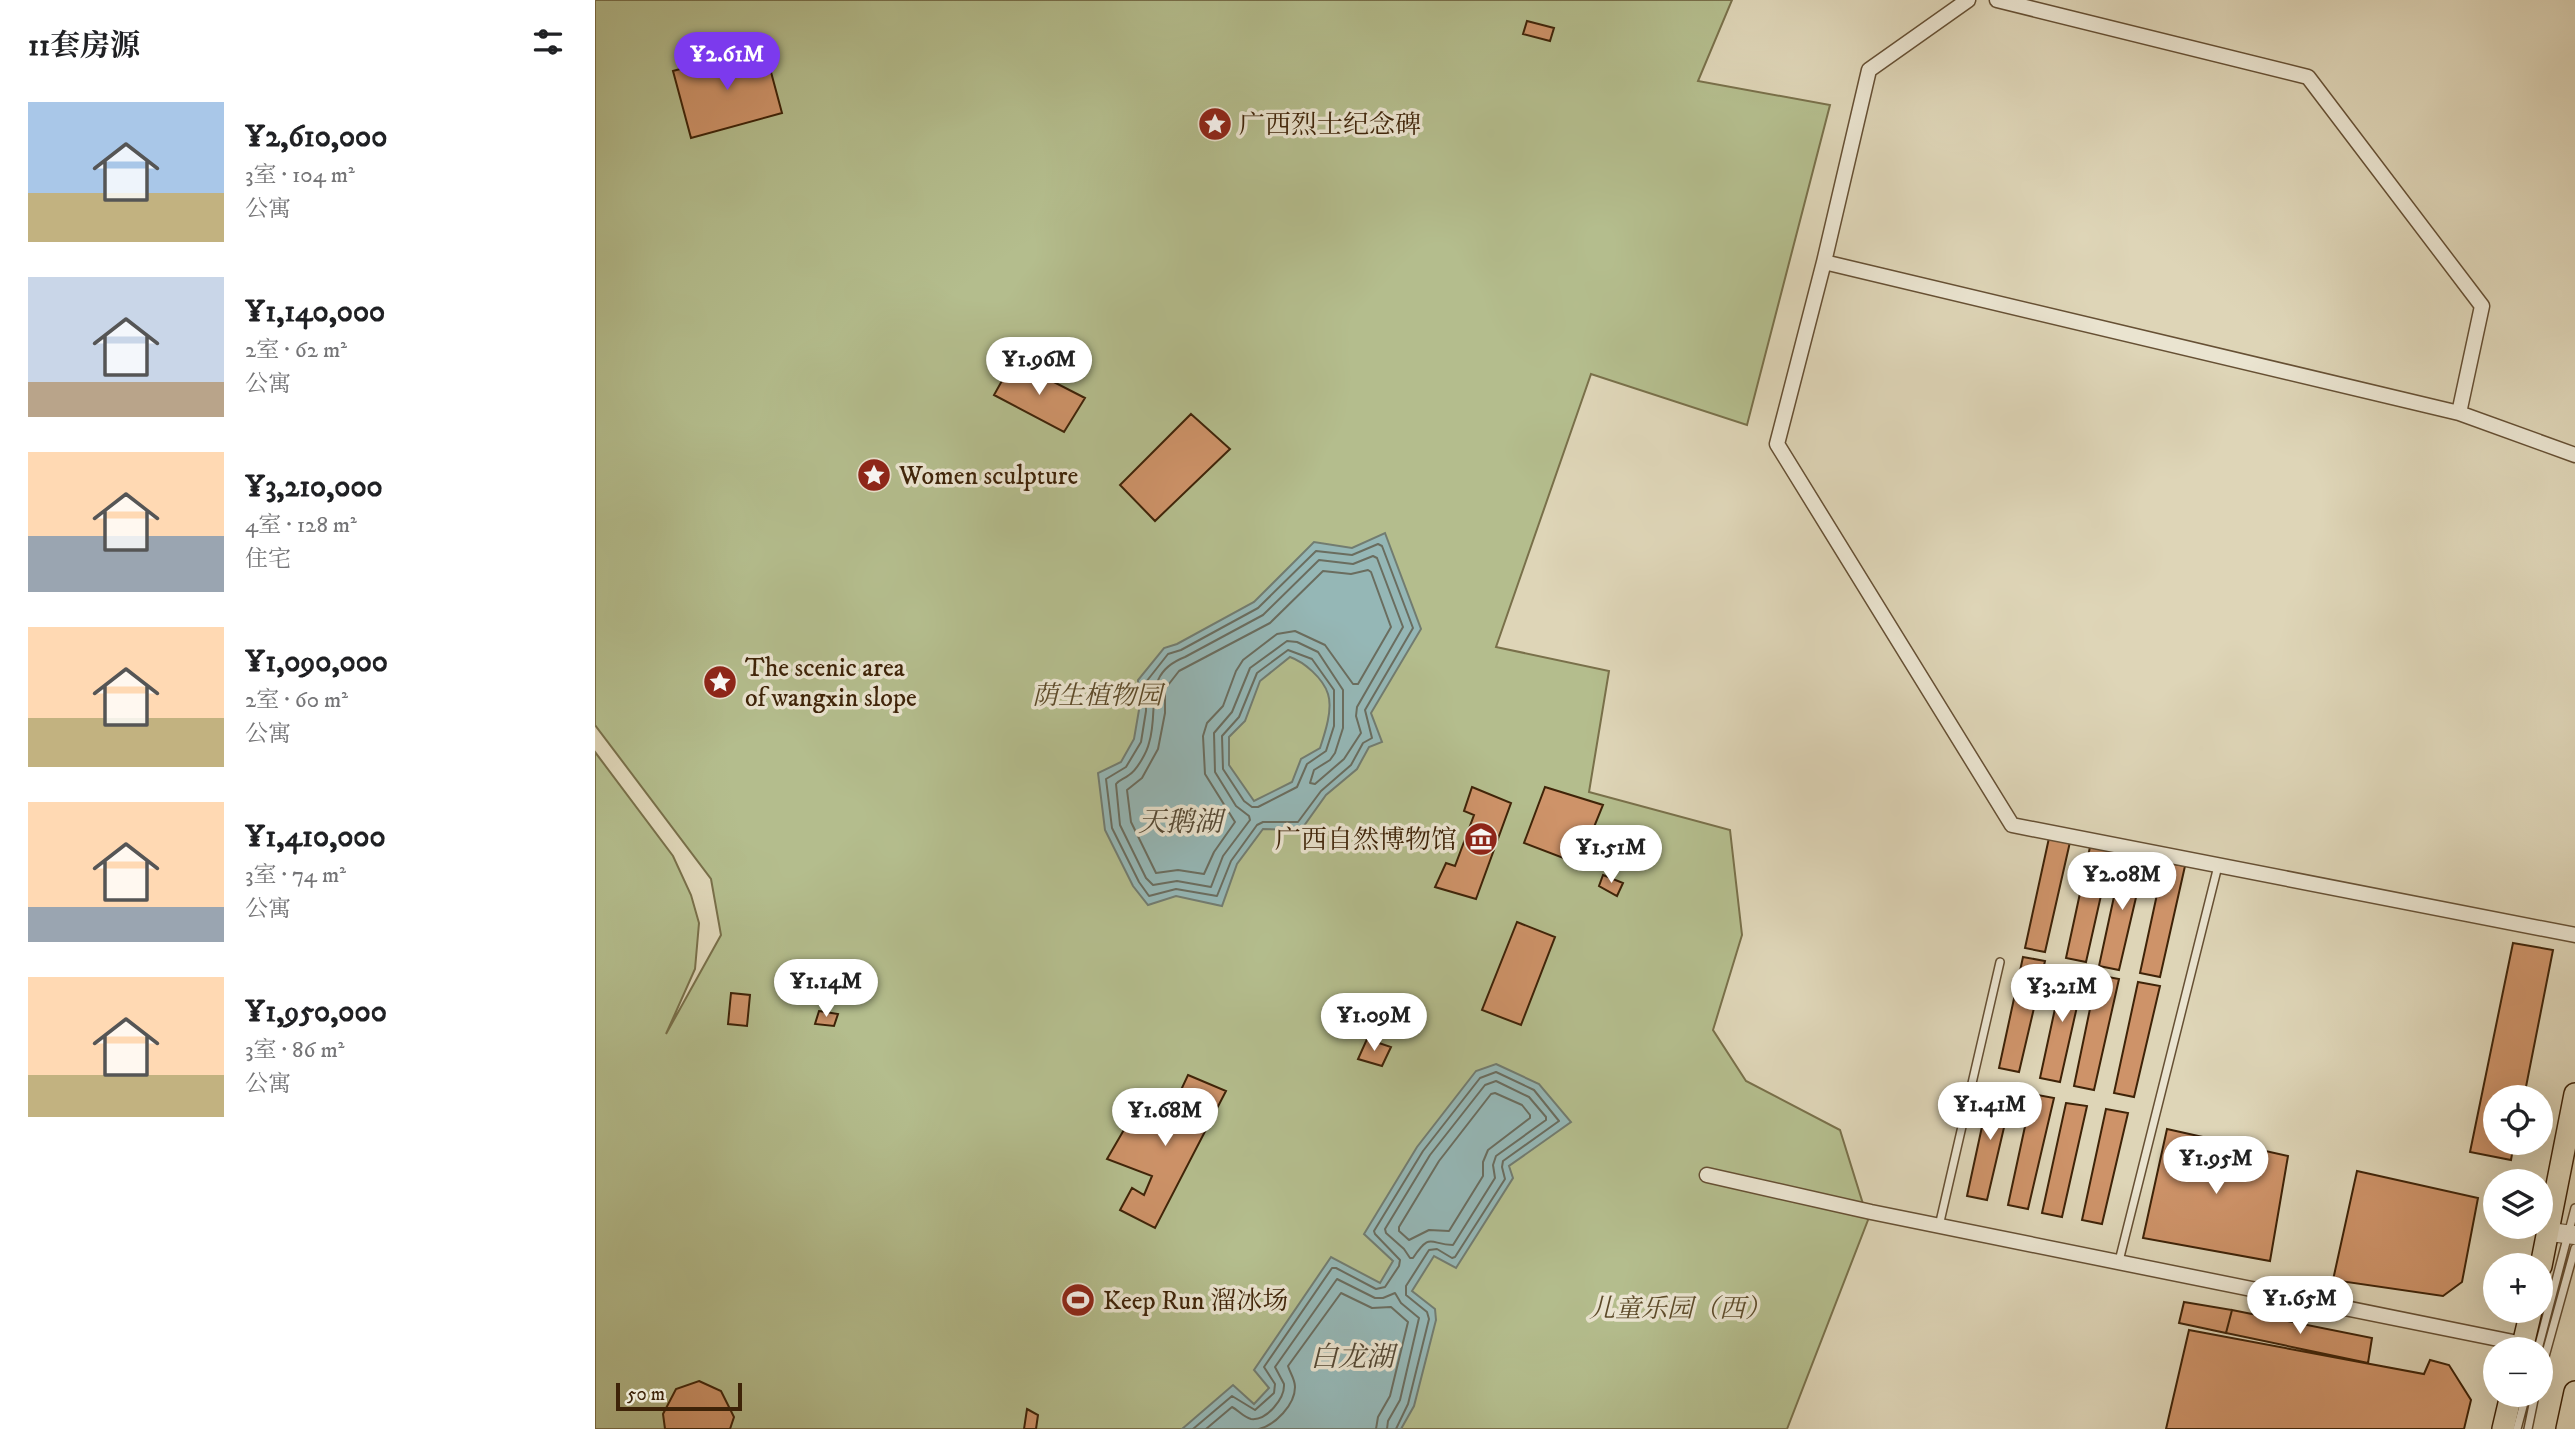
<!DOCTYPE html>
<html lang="zh">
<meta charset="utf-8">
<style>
body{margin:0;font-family:"IM FELL DW Pica","Noto Serif SC",serif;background:#f2f2f2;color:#202124;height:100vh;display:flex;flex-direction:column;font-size:26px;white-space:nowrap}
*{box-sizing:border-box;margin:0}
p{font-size:23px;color:#757577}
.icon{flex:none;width:38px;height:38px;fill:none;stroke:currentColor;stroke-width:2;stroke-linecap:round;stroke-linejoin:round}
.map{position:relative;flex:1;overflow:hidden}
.panel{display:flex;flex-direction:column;background:#fff;width:595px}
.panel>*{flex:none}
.tools{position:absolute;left:1888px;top:1085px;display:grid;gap:14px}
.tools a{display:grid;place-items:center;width:70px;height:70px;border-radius:50%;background:#fff;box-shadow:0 7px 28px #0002;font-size:35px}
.scale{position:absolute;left:21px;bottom:18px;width:126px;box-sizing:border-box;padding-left:7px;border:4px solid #3e2308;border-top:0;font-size:19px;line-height:24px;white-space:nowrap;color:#3e2308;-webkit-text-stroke:5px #eae4d0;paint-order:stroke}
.price{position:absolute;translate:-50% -60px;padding:0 16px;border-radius:24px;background:#fff;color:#222;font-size:23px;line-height:46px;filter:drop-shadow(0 2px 4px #0008)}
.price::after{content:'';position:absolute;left:50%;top:42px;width:21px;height:16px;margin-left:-10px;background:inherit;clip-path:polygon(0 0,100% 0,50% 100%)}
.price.active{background:#7c3aed;color:#fff}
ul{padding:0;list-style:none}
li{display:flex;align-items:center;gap:21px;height:175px;padding:0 28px}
li span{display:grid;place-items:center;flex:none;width:196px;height:140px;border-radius:0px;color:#555}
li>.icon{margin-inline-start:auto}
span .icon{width:84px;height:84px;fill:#fffc;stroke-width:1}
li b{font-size:30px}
h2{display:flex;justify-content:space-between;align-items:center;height:84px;padding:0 28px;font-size:30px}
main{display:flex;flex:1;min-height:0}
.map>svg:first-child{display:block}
.green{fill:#b4bd8d;stroke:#79704a;stroke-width:2}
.water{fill:#95b7b6;stroke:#727c70;stroke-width:2;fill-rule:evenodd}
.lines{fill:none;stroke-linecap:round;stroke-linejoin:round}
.shore{stroke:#6a6d5f;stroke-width:2}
.building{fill:#ce9369;stroke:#3e2308;stroke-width:2}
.service-casing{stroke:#665034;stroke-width:10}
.minor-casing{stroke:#665034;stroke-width:17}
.tertiary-casing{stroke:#665034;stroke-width:20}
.primary-casing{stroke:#3e2308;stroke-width:24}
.service{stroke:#eae4d0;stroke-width:7}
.minor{stroke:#eae4d0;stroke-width:14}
.tertiary{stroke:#eae4d0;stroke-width:18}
.primary{stroke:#ded5b7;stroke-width:21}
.labels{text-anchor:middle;stroke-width:7;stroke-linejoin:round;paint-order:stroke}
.poi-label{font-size:26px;fill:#3e2308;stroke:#eae4d0;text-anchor:start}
.park-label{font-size:26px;font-style:italic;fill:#5c4a29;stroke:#eae4d0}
.water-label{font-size:28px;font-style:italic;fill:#544834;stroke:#eae4d0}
</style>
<main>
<section class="panel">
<h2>11套房源<svg class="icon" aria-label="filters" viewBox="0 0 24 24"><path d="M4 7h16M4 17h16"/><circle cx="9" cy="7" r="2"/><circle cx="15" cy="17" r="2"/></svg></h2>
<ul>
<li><span style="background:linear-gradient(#a9c7e8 65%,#c2b280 0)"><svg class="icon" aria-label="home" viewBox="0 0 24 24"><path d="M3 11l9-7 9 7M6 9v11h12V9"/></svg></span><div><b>¥2,610,000</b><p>3室 · 104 m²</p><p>公寓</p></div></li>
<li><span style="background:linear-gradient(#c9d6e8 75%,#b9a48a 0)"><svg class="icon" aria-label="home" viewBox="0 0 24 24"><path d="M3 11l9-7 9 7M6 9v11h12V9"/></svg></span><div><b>¥1,140,000</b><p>2室 · 62 m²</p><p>公寓</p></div></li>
<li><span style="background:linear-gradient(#ffd9b3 60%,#9aa5b1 0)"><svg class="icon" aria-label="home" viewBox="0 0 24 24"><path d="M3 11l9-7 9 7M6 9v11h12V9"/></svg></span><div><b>¥3,210,000</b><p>4室 · 128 m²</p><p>住宅</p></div></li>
<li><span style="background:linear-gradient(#ffd9b3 65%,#c2b280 0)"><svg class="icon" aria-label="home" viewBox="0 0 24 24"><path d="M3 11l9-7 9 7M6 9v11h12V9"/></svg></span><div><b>¥1,090,000</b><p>2室 · 60 m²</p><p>公寓</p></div></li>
<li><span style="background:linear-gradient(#ffd9b3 75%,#9aa5b1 0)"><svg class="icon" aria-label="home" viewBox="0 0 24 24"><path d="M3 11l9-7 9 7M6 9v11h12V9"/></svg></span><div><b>¥1,410,000</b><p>3室 · 74 m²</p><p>公寓</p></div></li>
<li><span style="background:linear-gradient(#ffd9b3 70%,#c2b280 0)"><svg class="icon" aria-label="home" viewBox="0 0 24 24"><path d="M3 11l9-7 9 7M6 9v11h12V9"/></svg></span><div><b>¥1,950,000</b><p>3室 · 86 m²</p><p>公寓</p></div></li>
</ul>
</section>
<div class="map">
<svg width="1980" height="1429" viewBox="0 0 1980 1429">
<rect width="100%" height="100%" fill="#ded5b7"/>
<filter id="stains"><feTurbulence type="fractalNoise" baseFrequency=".00286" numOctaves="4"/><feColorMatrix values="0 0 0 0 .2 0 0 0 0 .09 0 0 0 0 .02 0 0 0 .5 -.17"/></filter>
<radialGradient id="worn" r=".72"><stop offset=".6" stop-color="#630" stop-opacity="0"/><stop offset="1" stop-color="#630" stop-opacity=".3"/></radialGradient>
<!-- green -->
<path class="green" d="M0 0H1137L1103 81 1235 105 1152 425 996 374 901 647 1014 671 994 792 1135 830 1147 935 1118 1030 1151 1081 1245 1130 1273 1220 1192 1429H0V752L78 856 96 895 104 923 100 969 71 1034 126 935 116 879 0 725Z"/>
<!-- water -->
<path class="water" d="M790 533 826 629 776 713 787 742 774 747 762 769 731 795 706 830 668 829 642 864 627 906 581 896 553 905 538 886 510 830 503 773 526 762 539 739 544 710 543 680 569 648 582 644 659 602 719 542 757 548ZM695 657C709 662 728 678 733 694 738 709 730 733 725 748L706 759 697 782 659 801 634 765V737L650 721 665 681Z
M901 1064 944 1084 976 1122 914 1166 918 1178 861 1268 839 1256 817 1291 840 1309 841 1320 819 1406 806 1429H587L638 1385 659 1404 674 1388 659 1370 736 1257 785 1283 798 1261 769 1234 822 1147 881 1071Z"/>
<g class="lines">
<!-- shore -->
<path class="shore" d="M783 544 787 546 818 628 770 710 777 738 768 743 756 765 726 791 703 822H668L662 825 636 861 622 896 581 889 554 896 544 882 517 828 511 779 531 767 546 742 551 711V682L573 654 586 650 663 608 721 551 757 555Z
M778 556 782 558 808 627 762 707 761 716 766 733 749 759 720 784 715 783 719 770 735 760 740 753 748 728V690L723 652 702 642 692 641 655 668 637 712 619 733 620 772 641 806 654 816 655 820 628 856 616 887 582 881 558 885 551 878 525 825 521 784C524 780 529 779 534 775 542 770 552 752 554 743 565 708 546 674 590 657L668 615 724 560 758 564Z
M773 570 776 572 796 627 763 684H758L730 645 700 631 682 634 648 660 641 671 628 706 612 723 608 736 610 774 640 822 619 852 609 874 583 870 561 873 536 822 532 790 547 778 563 749 570 713V689L584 671 675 623 728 571 756 574Z
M693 650 717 659 739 690V726L731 751 712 764 702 787 663 807H657L649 801 628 769 627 736 644 717 662 673Z
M901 1081 934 1097 951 1117V1120L901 1156 898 1165 900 1178 858 1245C835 1245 836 1231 818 1258H815L809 1249 791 1233 790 1229 835 1155 890 1085Z
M900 1093 927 1105 935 1115V1118L893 1150 888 1162V1176L854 1231 834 1230 814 1240 804 1231V1227L844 1161 896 1094Z
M598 1429 637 1396 660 1410 679 1393 680 1384 669 1367 737 1268H741L781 1289 790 1287 804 1266 805 1260 780 1234 779 1231 828 1151 885 1078 901 1072 939 1090 964 1121 908 1161 907 1167 910 1179 860 1257 857 1258 842 1249 834 1250 811 1286V1295L832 1312 834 1319 813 1404 801 1429
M611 1429 637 1407C643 1410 648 1417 656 1419 672 1421 690 1398 689 1384L680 1367 742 1279 780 1298H788L800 1293 806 1303 824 1318 805 1400 793 1421 792 1429
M664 1429C680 1425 700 1405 700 1387 700 1379 695 1373 693 1366L746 1293 777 1308 796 1307 813 1322 795 1396 783 1417 781 1429"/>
</g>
<!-- building -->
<path class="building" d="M932 21 959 28 955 41 928 34Z
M169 46 187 113 96 138 78 71Z
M418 361 490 398 469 432 399 395Z
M596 414 635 449 560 521 525 485Z
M877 787 916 803 881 899 840 887 851 863 860 866 879 815 869 811Z
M950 787 1008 805 984 864 929 843Z
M1454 838 1475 842 1450 952 1430 948Z
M1495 847 1516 851 1491 962 1471 958Z
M1528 855 1550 859 1524 970 1504 966Z
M1569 862 1590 866 1565 977 1545 973Z
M1008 875 1028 883 1022 896 1004 886Z
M922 922 960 937 926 1025 887 1010Z
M1918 943 1958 950 1929 1097H1900V1143H1919L1916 1160 1875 1152Z
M1428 957 1450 961 1424 1072 1404 1068Z
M1469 967 1490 971 1465 1082 1445 1078Z
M1502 975 1524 979 1499 1090 1479 1086Z
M1543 982 1565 986 1539 1097 1519 1093Z
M136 993 155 995 152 1026 133 1024Z
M224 1011 243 1014 239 1026 220 1024Z
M772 1039 796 1047 787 1066 763 1059Z
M593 1075 631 1091 560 1228 525 1210 537 1188 549 1195 557 1176 512 1159 541 1109 581 1127 587 1112 578 1107Z
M1396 1085 1418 1089 1392 1200 1372 1196Z
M1437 1094 1459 1098 1433 1209 1413 1205Z
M1471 1103 1492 1106 1467 1217 1447 1213Z
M1511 1109 1533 1113 1507 1224 1487 1220Z
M1572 1129 1693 1156 1675 1261 1548 1238Z
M1762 1171 1883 1198 1867 1282 1848 1296 1738 1280Z
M1589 1302 1637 1310 1631 1333 1584 1323Z
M1637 1310 1777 1338 1773 1363 1631 1333Z
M1594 1330 1829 1374 1835 1360 1854 1365 1876 1400 1869 1429H1571Z
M104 1381 126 1391 139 1417 135 1429H70L68 1414 81 1389Z
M432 1409 443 1415 441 1429H429Z"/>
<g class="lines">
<!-- service casing -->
<g class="service-casing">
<path id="service" d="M1344 1226 1405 962
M1524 1261 1623 866
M1943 1349 1980 1208
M1946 1371 1980 1248
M1922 1429 1931 1395
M1933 1429 1940 1395"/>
</g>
<!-- minor casing -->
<g class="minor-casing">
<path id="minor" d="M1402 0 1713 77 1887 306 1864 413
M1229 262 1274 70 1373 0
M1980 455 1864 413 1229 262 1182 444 1417 825 1980 935
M1112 1175 1276 1212 1928 1344"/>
</g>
<!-- tertiary casing -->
<g class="tertiary-casing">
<path id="tertiary" d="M1954 1232 1980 1235"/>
</g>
<!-- primary casing -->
<g class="primary-casing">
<path id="primary" d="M1946 1266 1980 1094
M1927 1349 1936 1311
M1908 1429 1916 1395
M1972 1429 1980 1392"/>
</g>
<!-- service -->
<use href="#service" class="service"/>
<!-- minor -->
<use href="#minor" class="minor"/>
<!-- tertiary -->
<use href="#tertiary" class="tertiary"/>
<!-- primary -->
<use href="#primary" class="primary"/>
</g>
<!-- icons -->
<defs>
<g id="sight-disc" transform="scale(1.75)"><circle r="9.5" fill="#8f2418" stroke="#eae4d0"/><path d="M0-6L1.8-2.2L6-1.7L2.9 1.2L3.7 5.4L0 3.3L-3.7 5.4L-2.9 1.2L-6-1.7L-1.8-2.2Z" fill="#fff"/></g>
<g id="museum-disc" transform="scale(1.75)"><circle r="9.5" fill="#8f2418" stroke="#eae4d0"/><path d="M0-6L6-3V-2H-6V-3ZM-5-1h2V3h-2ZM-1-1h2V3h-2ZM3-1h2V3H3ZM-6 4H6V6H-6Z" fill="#fff"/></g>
<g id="stadium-disc" transform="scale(1.75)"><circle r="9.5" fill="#8f2418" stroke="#eae4d0"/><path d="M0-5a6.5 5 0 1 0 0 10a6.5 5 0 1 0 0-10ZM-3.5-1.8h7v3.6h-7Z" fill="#fff"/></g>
</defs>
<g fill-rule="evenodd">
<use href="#sight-disc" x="620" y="124"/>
<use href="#sight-disc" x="279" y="475"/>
<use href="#sight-disc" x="125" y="682"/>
<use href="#museum-disc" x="886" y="839"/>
<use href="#stadium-disc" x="483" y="1300"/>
</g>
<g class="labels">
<!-- poi labels -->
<g class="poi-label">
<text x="644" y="133">广西烈士纪念碑</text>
<text x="304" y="484">Women sculpture</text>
<text x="150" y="676">The scenic area<tspan x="150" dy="30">of wangxin slope</tspan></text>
<text x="862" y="848" text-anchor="end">广西自然博物馆</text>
<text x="508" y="1309">Keep Run 溜冰场</text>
</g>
<!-- park labels -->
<g class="park-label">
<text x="502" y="704">荫生植物园</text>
<text x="1085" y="1317">儿童乐园（西）</text>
</g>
<!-- water labels -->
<g class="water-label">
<text x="585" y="831">天鹅湖</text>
<text x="757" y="1366">白龙湖</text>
</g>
</g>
<rect width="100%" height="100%" filter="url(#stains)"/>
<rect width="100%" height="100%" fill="url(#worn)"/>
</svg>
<div class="tools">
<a><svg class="icon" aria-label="locate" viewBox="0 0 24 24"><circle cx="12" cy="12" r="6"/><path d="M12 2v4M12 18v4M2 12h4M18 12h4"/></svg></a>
<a><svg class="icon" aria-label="layers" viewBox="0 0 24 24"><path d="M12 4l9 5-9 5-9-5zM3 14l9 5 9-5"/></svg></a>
<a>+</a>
<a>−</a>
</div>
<div class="scale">50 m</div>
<b class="price active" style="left:132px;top:92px">¥2.61M</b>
<b class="price" style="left:444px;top:397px">¥1.96M</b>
<b class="price" style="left:1016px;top:885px">¥1.51M</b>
<b class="price" style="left:1527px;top:912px">¥2.08M</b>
<b class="price" style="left:231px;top:1019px">¥1.14M</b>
<b class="price" style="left:1467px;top:1024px">¥3.21M</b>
<b class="price" style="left:779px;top:1053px">¥1.09M</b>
<b class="price" style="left:1395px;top:1142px">¥1.41M</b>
<b class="price" style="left:570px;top:1148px">¥1.68M</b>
<b class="price" style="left:1621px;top:1196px">¥1.95M</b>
<b class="price" style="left:1705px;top:1336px">¥1.65M</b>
</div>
</main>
